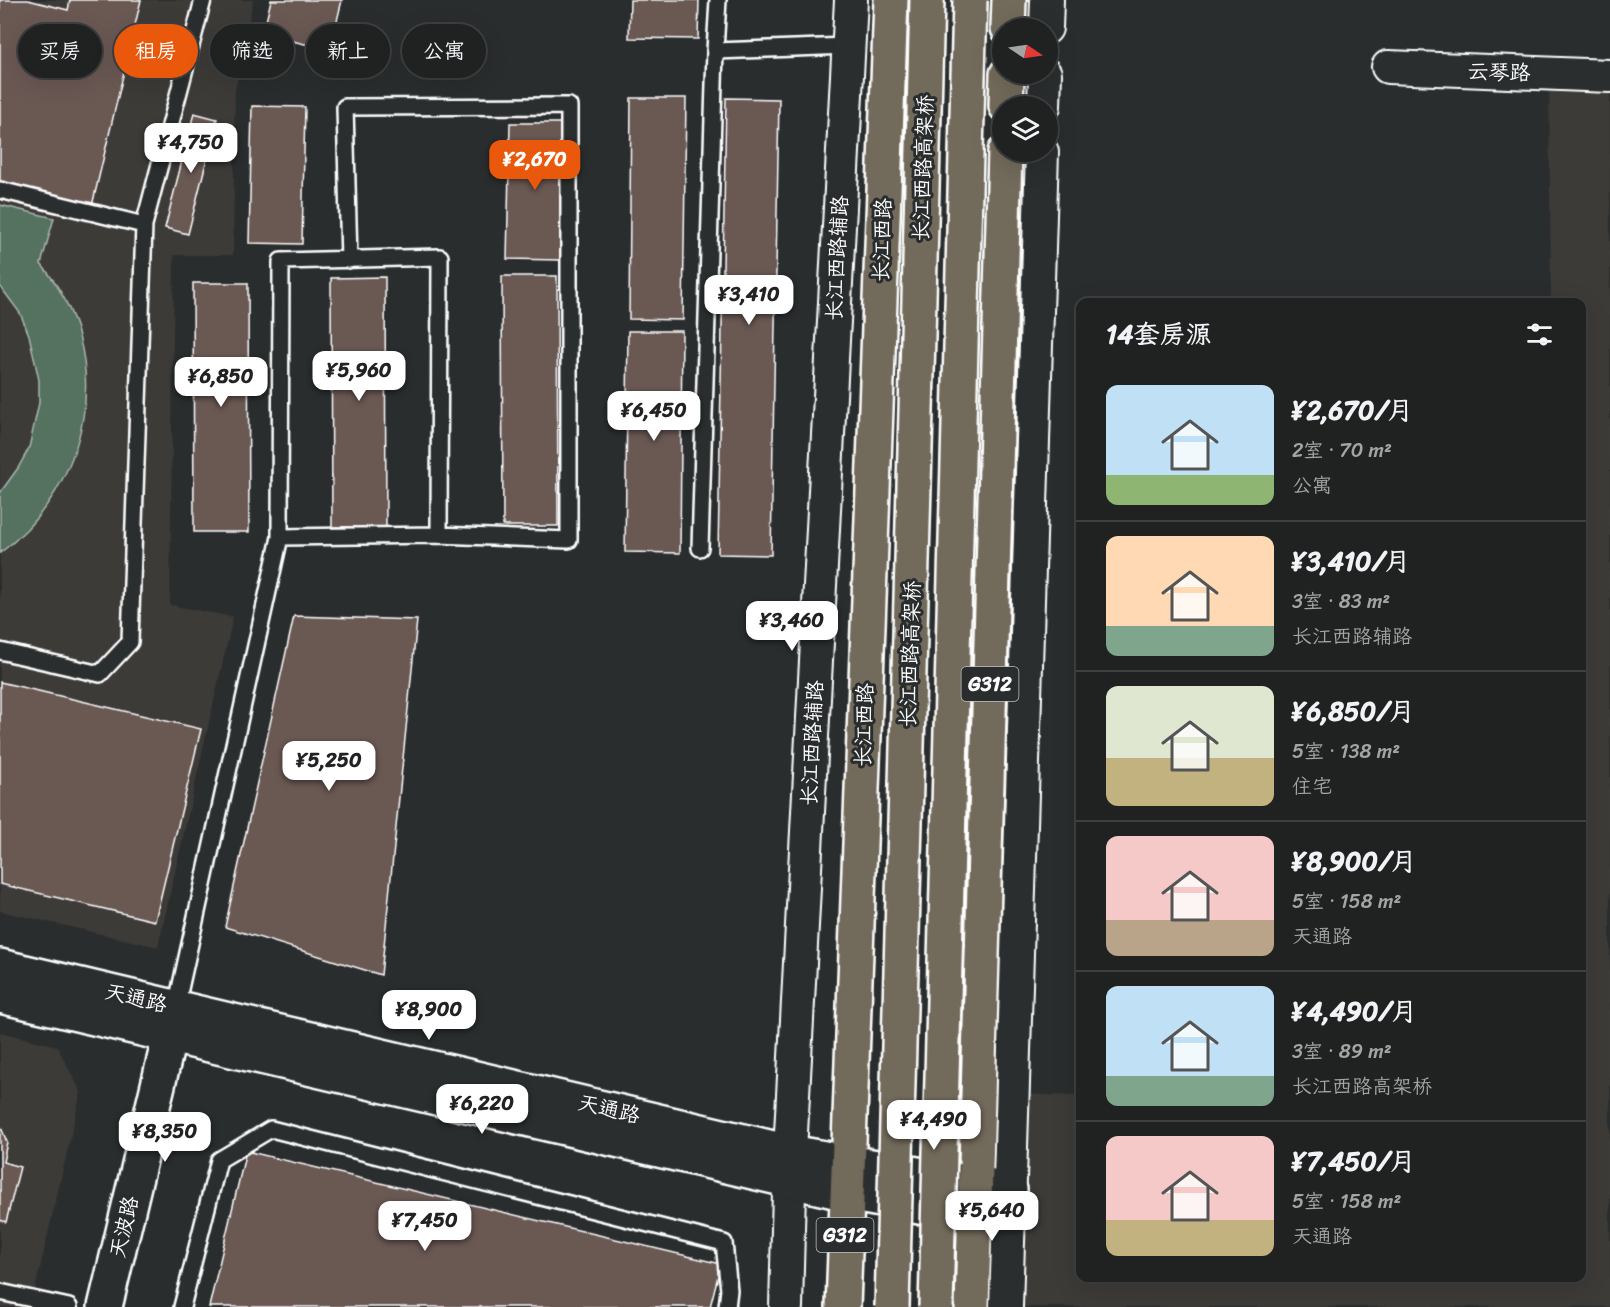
<!DOCTYPE html>
<html lang="zh">
<meta charset="utf-8">
<style>
body{margin:0;font-family:Sriracha,"LXGW WenKai TC",sans-serif;background:#282a2a;color:#f1f3f6;height:100vh;display:flex;flex-direction:column;font-size:22px;white-space:nowrap}
*{box-sizing:border-box;margin:0}
p{font-size:20px;color:#a2a4a5}
.icon{flex:none;width:33px;height:33px;fill:none;stroke:currentColor;stroke-width:2;stroke-linecap:round;stroke-linejoin:round}
.map{position:relative;flex:1;overflow:hidden}
.details{position:absolute;left:1076px;top:298px;width:510px;height:984px;display:flex;flex-direction:column;background:#202222;border-radius:12px;box-shadow:0 6px 24px #0002,0 0 0 2px #3d3f40}
.details>*{flex:none}
.guide{position:absolute;left:18px;top:24px;width:570px;height:54px;display:flex;gap:12px}
.needle{width:39px;rotate:103deg}
.fabs{position:absolute;left:992px;top:18px;display:grid;gap:12px}
.fabs a{display:grid;place-items:center;width:66px;height:66px;border-radius:50%;background:#202222;box-shadow:0 6px 24px #0002,0 0 0 2px #3d3f40;font-size:30px}
.price{position:absolute;translate:-50% -51px;padding:0 14px;border-radius:12px;background:#fff;color:#222;font-size:20px;line-height:39px;filter:drop-shadow(0 2px 3px #0008)}
.price::after{content:'';position:absolute;left:50%;top:36px;width:18px;height:14px;margin-left:-9px;background:inherit;clip-path:polygon(0 0,100% 0,50% 100%)}
.price.on{background:#ea580c;color:#fff}
ul{padding:0;list-style:none}
li{display:flex;align-items:center;gap:18px;height:150px;padding:0 30px}
li+li{border-top:2px solid #3d3f40}
li span{display:grid;place-items:center;flex:none;width:168px;height:120px;border-radius:12px;color:#555}
li>.icon{margin-inline-start:auto}
span .icon{width:72px;height:72px;fill:#fffc;stroke-width:1}
li b{font-size:26px}
h2{display:flex;justify-content:space-between;align-items:center;height:72px;padding:0 30px;font-size:26px}
.chip{padding:0 21px;border-radius:27px;background:#202222;box-shadow:0 6px 24px #0002,0 0 0 2px #3d3f40;font-size:21px;line-height:54px}
.chip.on{background:#ea580c;color:#fff}
.map>svg:first-child{display:block}
.built{fill:#3d3a39}
.green{fill:#557161;stroke:#aab8b0;stroke-width:1.5}
.building{fill:#6a5953;stroke:#fff;stroke-width:1.5}
.lines{fill:none;stroke-linecap:round;stroke-linejoin:round}
.lane-casing{stroke:#fff;stroke-width:20}
.street-casing{stroke:#fff;stroke-width:36}
.secondary-casing{stroke:#fff;stroke-width:38}
.highway-casing{stroke:#fff;stroke-width:38}
.lane{stroke:#2a2d2e;stroke-width:15}
.street{stroke:#2a2d2e;stroke-width:32}
.secondary{stroke:#2a2d2e;stroke-width:33}
.highway{stroke:#726b5a;stroke-width:33}
.highway-bridge-casing{stroke:#fff;stroke-width:38;stroke-linecap:butt}
.highway-bridge{stroke:#726b5a;stroke-width:33}
.labels{text-anchor:middle;stroke-width:6;stroke-linejoin:round;paint-order:stroke}
.shield{fill:#2a2d2e;stroke:#bfc0c0;stroke-width:1.5}
.shield-label{font-size:20px;font-weight:bold;fill:#fff}
.street-label{font-size:21px;fill:#fff;stroke:#2a2d2e}
</style>
<div class="map">
<svg width="1610" height="1307" viewBox="0 0 1610 1307">
<rect width="100%" height="100%" fill="#2a2d2e"/>
<filter id="ink" filterUnits="userSpaceOnUse"><feTurbulence type="fractalNoise" baseFrequency=".0167" numOctaves="2"/><feDisplacementMap in="SourceGraphic" scale="12" xChannelSelector="R" yChannelSelector="G"/><feConvolveMatrix kernelMatrix="1 2 1 2 8 2 1 2 1" color-interpolation-filters="sRGB"/></filter>
<g filter="url(#ink)">
<!-- built -->
<path class="built" d="M0 0H253L235 91 233 255H174L170 605 233 617 158 947 0 911Z
M1549 74 1610 76V1307H1006L1013 1094 1080 1096V1278H1581V303H1551Z
M0 1032 57 1046 81 1092 31 1307H0Z"/>
<!-- green -->
<path class="green" d="M0 205 54 218 41 264C117 355 91 484 0 553V493L18 468 29 448 39 403V380L29 335 20 313 0 286Z"/>
<!-- building -->
<path class="building" d="M0 0H28L68 10 70 0H141L92 206 0 183Z
M271 0H342L330 50 263 34Z
M630 0H699L698 39 629 38Z
M631 98H686L683 320 629 319Z
M726 98 779 99 771 555 718 554Z
M252 106 305 107 302 244 249 243Z
M194 113 217 119 188 234 165 228Z
M510 123H562L560 260 507 259Z
M502 276H557L558 526H503Z
M385 277 386 527H332L331 278Z
M193 283H248L249 532H194Z
M628 331H682L680 553 625 552Z
M294 616 417 620 381 975 225 927Z
M0 682 201 729 155 921 0 884Z
M0 1125 7 1142 3 1162 20 1167 6 1222 0 1220Z
M246 1151 721 1264 710 1307H209Z"/>
<g class="lines">
<!-- lane casing -->
<g class="lane-casing">
<path id="lane" d="M718 0 715 51 848 46
M0 190 144 225
M349 260 345 107 569 106V540L439 535
M700 548 715 51
M0 651 100 674 130 642 144 225 203 0
M176 1007 280 537 281 261 440 257 439 535 280 537
M0 1292 69 1307
M182 1307 219 1160 271 1129 724 1243 729 1290 727 1307"/>
</g>
<!-- street casing -->
<g class="street-casing">
<path id="street" d="M1046 28 1047 0
M1388 67 1610 76
M1044 106 1045 74
M786 1307 790 1152 851 0
M1006 1307 1042 152"/>
</g>
<!-- secondary casing -->
<g class="secondary-casing">
<path id="secondary" d="M0 966 790 1152 1010 1190
M0 996 847 1194 975 1217H1009
M105 1307 175 1014"/>
</g>
<!-- highway casing -->
<g class="highway-casing">
<path id="highway" d="M1008 28 1009 0
M1006 106 1007 74
M843 1307 891 0
M972 1307 1005 152"/>
</g>
<!-- lane -->
<use href="#lane" class="lane"/>
<!-- street -->
<use href="#street" class="street"/>
<!-- secondary -->
<use href="#secondary" class="secondary"/>
<!-- highway -->
<use href="#highway" class="highway"/>
<!-- highway-bridge casing -->
<g class="highway-bridge-casing">
<path id="highway-bridge" d="M892 1307 927 0
M936 1307 970 0"/>
</g>
<!-- highway-bridge -->
<use href="#highway-bridge" class="highway-bridge"/>
</g>
</g>
<g class="labels">
<!-- shield labels -->
<g class="shield">
<rect x="961.5" y="667" width="57" height="34" rx="4.5"/>
<rect x="816.5" y="1218" width="57" height="34" rx="4.5"/>
</g>
<g class="shield-label">
<text x="990" y="691">G312</text>
<text x="845" y="1242">G312</text>
</g>
<!-- street labels -->
<g class="street-label">
<text transform="translate(1499 72) rotate(2)" y="7">云琴路</text>
<text transform="translate(923 168) rotate(-88)" y="7">长江西路高架桥</text>
<text transform="translate(882 240) rotate(-88)" y="7">长江西路</text>
<text transform="translate(837 258) rotate(-87)" y="7">长江西路辅路</text>
<text transform="translate(910 654) rotate(-88)" y="7">长江西路高架桥</text>
<text transform="translate(864 725) rotate(-88)" y="7">长江西路</text>
<text transform="translate(812 743) rotate(-87)" y="7">长江西路辅路</text>
<text transform="translate(136 998) rotate(13)" y="7">天通路</text>
<text transform="translate(609 1109) rotate(13)" y="7">天通路</text>
<text transform="translate(124 1227) rotate(-77)" y="7">天波路</text>
</g>
</g>
</svg>
<div class="fabs">
<a><svg class="needle" viewBox="-14 -14 28 28"><path d="M0-13l5 13h-10z" fill="#e53935"/><path d="M0 13l5-13h-10z" fill="#a2a4a5"/></svg></a>
<a><svg class="icon" aria-label="layers" viewBox="0 0 24 24"><path d="M12 4l9 5-9 5-9-5zM3 14l9 5 9-5"/></svg></a>
</div>
<b class="price" style="left:191px;top:174px">¥4,750</b>
<b class="price on" style="left:535px;top:191px">¥2,670</b>
<b class="price" style="left:749px;top:326px">¥3,410</b>
<b class="price" style="left:359px;top:402px">¥5,960</b>
<b class="price" style="left:221px;top:408px">¥6,850</b>
<b class="price" style="left:654px;top:442px">¥6,450</b>
<b class="price" style="left:792px;top:652px">¥3,460</b>
<b class="price" style="left:329px;top:792px">¥5,250</b>
<b class="price" style="left:429px;top:1041px">¥8,900</b>
<b class="price" style="left:482px;top:1135px">¥6,220</b>
<b class="price" style="left:934px;top:1151px">¥4,490</b>
<b class="price" style="left:165px;top:1163px">¥8,350</b>
<b class="price" style="left:992px;top:1242px">¥5,640</b>
<b class="price" style="left:425px;top:1252px">¥7,450</b>
<div class="guide">
<a class="chip">买房</a>
<a class="chip on">租房</a>
<a class="chip">筛选</a>
<a class="chip">新上</a>
<a class="chip">公寓</a>
</div>
<section class="details">
<h2>14套房源<svg class="icon" aria-label="filters" viewBox="0 0 24 24"><path d="M4 7h16M4 17h16"/><circle cx="9" cy="7" r="2"/><circle cx="15" cy="17" r="2"/></svg></h2>
<ul>
<li><span style="background:linear-gradient(#bfe0f5 75%,#8fb573 0)"><svg class="icon" aria-label="home" viewBox="0 0 24 24"><path d="M3 11l9-7 9 7M6 9v11h12V9"/></svg></span><div><b>¥2,670/月</b><p>2室 · 70 m²</p><p>公寓</p></div></li>
<li><span style="background:linear-gradient(#ffd9b3 75%,#7fa58c 0)"><svg class="icon" aria-label="home" viewBox="0 0 24 24"><path d="M3 11l9-7 9 7M6 9v11h12V9"/></svg></span><div><b>¥3,410/月</b><p>3室 · 83 m²</p><p>长江西路辅路</p></div></li>
<li><span style="background:linear-gradient(#dfe7d0 60%,#c2b280 0)"><svg class="icon" aria-label="home" viewBox="0 0 24 24"><path d="M3 11l9-7 9 7M6 9v11h12V9"/></svg></span><div><b>¥6,850/月</b><p>5室 · 138 m²</p><p>住宅</p></div></li>
<li><span style="background:linear-gradient(#f6c9c9 70%,#b9a48a 0)"><svg class="icon" aria-label="home" viewBox="0 0 24 24"><path d="M3 11l9-7 9 7M6 9v11h12V9"/></svg></span><div><b>¥8,900/月</b><p>5室 · 158 m²</p><p>天通路</p></div></li>
<li><span style="background:linear-gradient(#bfe0f5 75%,#7fa58c 0)"><svg class="icon" aria-label="home" viewBox="0 0 24 24"><path d="M3 11l9-7 9 7M6 9v11h12V9"/></svg></span><div><b>¥4,490/月</b><p>3室 · 89 m²</p><p>长江西路高架桥</p></div></li>
<li><span style="background:linear-gradient(#f6c9c9 70%,#c2b280 0)"><svg class="icon" aria-label="home" viewBox="0 0 24 24"><path d="M3 11l9-7 9 7M6 9v11h12V9"/></svg></span><div><b>¥7,450/月</b><p>5室 · 158 m²</p><p>天通路</p></div></li>
</ul>
</section>
</div>
